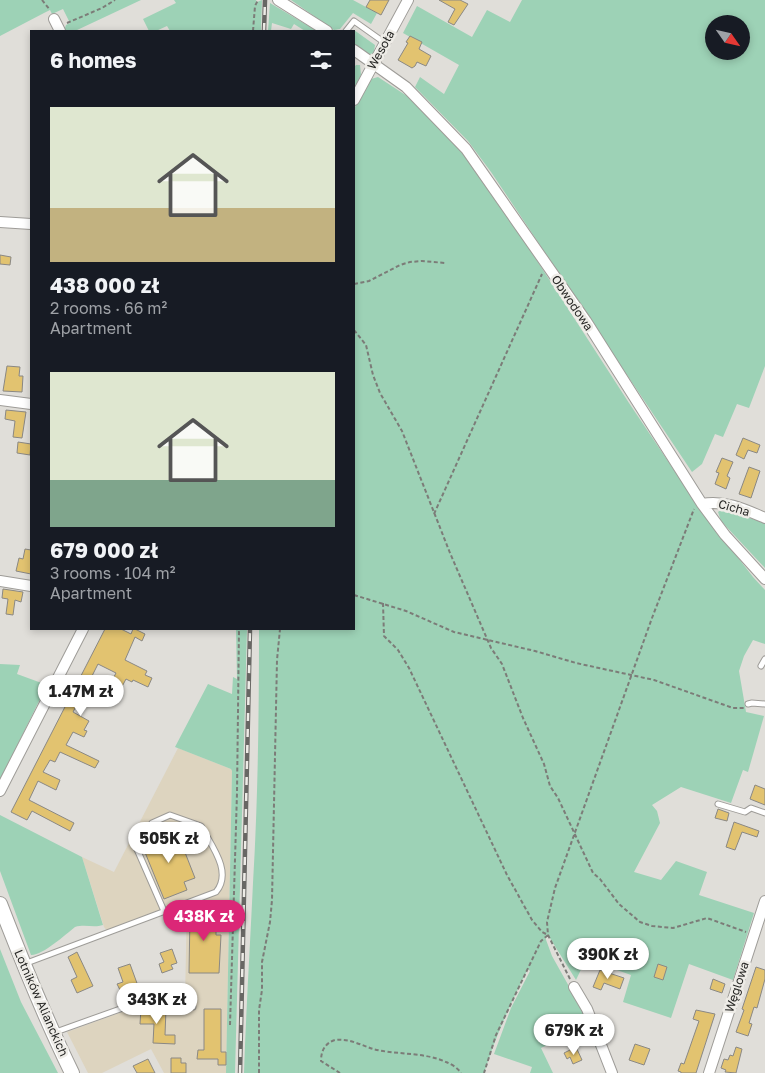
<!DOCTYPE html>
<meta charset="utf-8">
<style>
body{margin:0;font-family:"Golos Text",sans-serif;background:#20242c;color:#f1f3f6;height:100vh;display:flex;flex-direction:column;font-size:19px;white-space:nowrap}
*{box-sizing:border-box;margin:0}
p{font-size:16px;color:#9ea1a6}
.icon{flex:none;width:28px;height:28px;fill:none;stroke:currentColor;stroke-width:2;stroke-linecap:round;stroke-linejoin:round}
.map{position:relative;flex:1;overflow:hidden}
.sheet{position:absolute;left:30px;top:30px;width:325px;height:600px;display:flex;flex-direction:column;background:#171b24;border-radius:0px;box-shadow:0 2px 8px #0003}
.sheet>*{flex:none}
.needle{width:32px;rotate:124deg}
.tools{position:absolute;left:705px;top:15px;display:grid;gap:10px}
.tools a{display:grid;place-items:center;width:45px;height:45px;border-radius:50%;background:#171b24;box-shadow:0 2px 8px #0003;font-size:25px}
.price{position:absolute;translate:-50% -42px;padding:0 11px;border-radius:18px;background:#fff;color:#222;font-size:16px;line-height:32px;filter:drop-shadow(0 1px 2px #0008)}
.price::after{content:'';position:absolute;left:50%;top:30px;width:15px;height:11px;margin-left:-8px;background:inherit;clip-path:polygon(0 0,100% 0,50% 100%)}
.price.selected{background:#db2777;color:#fff}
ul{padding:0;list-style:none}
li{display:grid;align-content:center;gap:10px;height:265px;padding:0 20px}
li span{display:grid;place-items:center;height:155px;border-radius:0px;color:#555}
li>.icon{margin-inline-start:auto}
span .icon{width:90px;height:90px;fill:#fffc;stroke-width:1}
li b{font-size:21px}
h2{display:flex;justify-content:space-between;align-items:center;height:60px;padding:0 20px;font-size:21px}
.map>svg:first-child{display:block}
.industrial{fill:#ddd4bf}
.green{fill:#9dd2b6;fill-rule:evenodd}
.building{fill:#e2c370;stroke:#8a8884}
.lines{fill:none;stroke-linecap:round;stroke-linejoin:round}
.lane-casing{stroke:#9e9c98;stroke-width:7}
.street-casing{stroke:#9e9c98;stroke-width:12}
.secondary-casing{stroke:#9e9c98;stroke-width:16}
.path{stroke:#7c7c78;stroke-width:2;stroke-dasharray:4 2.5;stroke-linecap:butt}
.lane{stroke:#fff;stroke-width:5}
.street{stroke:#fff;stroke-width:10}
.secondary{stroke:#fff;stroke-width:14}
.rail-casing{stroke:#686764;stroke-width:4.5}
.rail{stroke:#eeece7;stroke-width:2.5;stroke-dasharray:8;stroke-linecap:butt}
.labels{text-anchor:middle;stroke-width:5;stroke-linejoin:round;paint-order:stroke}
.street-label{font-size:12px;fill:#272725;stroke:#eeece7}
</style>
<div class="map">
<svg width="765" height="1073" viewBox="0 0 765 1073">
<rect width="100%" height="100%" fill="#e0ded9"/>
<!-- industrial -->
<path class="industrial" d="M178 748 231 769 232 771 226 1073H164L151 1049 102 1073H88L67 1032 158 999H185L187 903 109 933 104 927 82 857 114 872Z"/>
<!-- green -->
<path class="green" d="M0 0H141L75 31H64L66 25 70 23 63 9 52 14 50 10 44 13 0 36Z
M174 0H256L257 2 262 0 261 31H170L167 26 156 31H149L143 19 176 3Z
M291 0H353L377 13 371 24 353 13 340 29 334 30Z
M522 0H765V366L749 408 737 404 723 437 715 434 702 464 692 472 491 172 468 141 415 87 420 77 444 94 459 65 403 33 417 6 472 37 487 10 510 22ZM714 24H741V51H714Z
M270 3 317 31H305L294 24 291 29 272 23 271 31H268Z
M354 30 375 45 374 52C367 58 360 50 354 45V31H350Z
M356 65H360L361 75 354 88 355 71 354 67Z
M378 77 410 98 459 147 523 239 629 403 698 506 753 577 765 590V644L753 640 744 656 739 671 746 712 764 716 748 772 743 770 731 803 681 787 652 805 657 811 660 823 634 872 661 880 676 861 707 872 699 895 754 913 733 980 689 964 671 1018 623 1002 631 975 586 959 576 980 548 935 545 937 552 956 585 1015 606 1067 585 1027 541 1048 553 1073H530L532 1067 494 1054 511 1008 530 971 528 969C510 1004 496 1036 484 1073H244C246 1010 250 947 253 883 258 799 259 713 259 629H354V109L368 82 371 79Z
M722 509 765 523V568L721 521 718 512Z
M236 629H247L235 1073H226L232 771 231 769 175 747 208 684 232 694 233 677 237 679Z
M0 664 20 665 17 674 47 685 0 780Z
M0 815 82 857 103 925C94 928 85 924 75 927 66 934 42 956 31 955L0 871Z
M0 949 21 1002 58 1073H0Z"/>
<!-- building -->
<path class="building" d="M370 0H389L381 15 366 7Z
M439 0H460L468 4 454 25 448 22 455 9Z
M410 36 422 42 419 49 431 56 426 66 417 62 415 66 412 68 398 60 408 43 406 42Z
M0 255 11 257 10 265 0 264Z
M7 366 20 367 19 376H23L22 392 3 391Z
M6 410 26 412 22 438 13 437 15 421 5 419Z
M743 438 760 445 757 453 748 450 744 459 736 455Z
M18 442 31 444 30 455 17 453Z
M722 458 733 462 727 476 730 478 726 489 715 484 719 473 716 472Z
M749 467 760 471 751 498 739 494Z
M25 549 31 550V574L16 571 19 558 23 559Z
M3 589 23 592 21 602 15 600 13 615 6 614 8 599 2 598Z
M105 629H121L131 634 133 629H135L145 634 142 641 135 637 125 660 147 671 145 675 152 678 148 687 133 680 132 682 126 679 116 698 106 692 116 673 98 664 88 684 95 688 90 697 83 693 73 712 89 721 84 730 87 731 84 737 73 732 66 745 99 761 95 768 60 752 55 762 50 760 43 772 60 780 56 790 38 781 29 800 74 823 70 831 32 811 27 820 11 812Z
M755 785 765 789V805L750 799Z
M718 809 729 813 727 821 715 818Z
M734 822 759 831 757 837 742 832 735 850 726 847Z
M177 832 195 878 184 882 187 890 164 899 142 845Z
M195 908H216V935H221L219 973H189L190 915H195Z
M172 949 177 963 171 965 173 969 162 973 159 964 164 962 160 953Z
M77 952 93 986 77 993 71 980 77 977 68 957Z
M130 964 138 986 121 992 117 984 123 982 118 968Z
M658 964 667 967 663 980 654 977Z
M756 967 765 970V979L757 1008 754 1007 749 1023 752 1024 748 1036 736 1032 744 1010 742 1009Z
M600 970 624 978 620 989 604 983 601 990 593 987Z
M713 979 725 984 722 993 710 989Z
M141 1008 166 1009 165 1035H175V1044L153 1043 154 1024H140Z
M204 1009H221V1052H226V1065H218V1059H197L198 1050H204Z
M696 1010 715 1014 696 1073H681V1072L678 1071 681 1063 684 1064 699 1021 693 1019Z
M635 1044 650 1049 644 1065 629 1060Z
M576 1047 582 1060 573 1064 570 1057 567 1059 564 1053Z
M736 1047 742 1049 736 1073 725 1072 726 1070 721 1068 724 1059 728 1060 730 1055 733 1056Z
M171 1058H181V1063H186V1073H171Z
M148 1059 155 1073H137L133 1066Z"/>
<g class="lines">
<!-- lane casing -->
<g class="lane-casing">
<path id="lane" d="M346 31 354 21 385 43
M761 666 765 659
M748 704 752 703 765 704
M718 804 745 812 751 808 765 813
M24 964 216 892C233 872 211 845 201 826L170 815 152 823 136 847 164 911
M53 1033 137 1003 193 1007"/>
</g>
<!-- street casing -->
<g class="street-casing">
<path id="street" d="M278 0 327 31
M54 19 60 31
M354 50 406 87 466 149 586 321 702 504 725 535 765 579
M354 100 408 0
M0 222 31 224
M0 400 31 404
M702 504C725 500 744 509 765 518
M0 581 31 586
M0 791 83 629
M574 987 587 1009 612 1073
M709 1073 765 901"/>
</g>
<!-- secondary casing -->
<g class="secondary-casing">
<path id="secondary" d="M0 904C22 961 45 1018 72 1073"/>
</g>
<!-- path -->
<path class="path" d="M42 0 50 10
M67 23 102 8 115 0
M253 31 255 6 258 0
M354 284 369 281 400 265 410 262 422 261 445 263
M354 330 366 345 373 375 380 393 402 431 450 553 491 648 502 664 523 718 544 764 550 786 558 798 593 873 600 879 619 904 640 922 652 926 673 928 707 918 746 932
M434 514 542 274
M354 595 406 611 454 632 535 651 576 663 654 680 733 708H744
M383 603 384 636 398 650 409 668 507 875 532 920 542 932 548 935 541 941 496 1035 484 1073
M570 979 548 935 547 922 555 888 652 618 694 509
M230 1025 237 793 239 629
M259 1073V1010L262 990V962L270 922 272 900 277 660 280 629
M340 1073 321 1061C321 1051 325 1043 335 1040 348 1038 361 1045 373 1049 396 1055 425 1052 446 1062 451 1064 458 1068 461 1073"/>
<!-- lane -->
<use href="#lane" class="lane"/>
<!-- street -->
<use href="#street" class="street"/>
<!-- secondary -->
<use href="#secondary" class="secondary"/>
<!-- rail casing -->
<g class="rail-casing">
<path id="rail" d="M264 31 265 0
M240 1073 250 629"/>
</g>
<!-- rail -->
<use href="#rail" class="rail"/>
</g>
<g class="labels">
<!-- street labels -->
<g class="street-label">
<text transform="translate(381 50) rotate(-61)" y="4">Wesoła</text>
<text transform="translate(572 303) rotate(56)" y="4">Obwodowa</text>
<text transform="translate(734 508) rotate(16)" y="4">Cicha</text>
<text transform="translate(737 987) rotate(-72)" y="4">Węglowa</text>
<text transform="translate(41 1003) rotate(66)" y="4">Lotników Alianckich</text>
</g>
</g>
</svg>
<div class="tools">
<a><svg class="needle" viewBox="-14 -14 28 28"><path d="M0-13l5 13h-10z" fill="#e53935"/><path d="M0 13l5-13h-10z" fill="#9ea1a6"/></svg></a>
</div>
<b class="price" style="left:81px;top:717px">1.47M zł</b>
<b class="price" style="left:169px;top:864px">505K zł</b>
<b class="price selected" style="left:204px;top:942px">438K zł</b>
<b class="price" style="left:608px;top:980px">390K zł</b>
<b class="price" style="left:157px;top:1025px">343K zł</b>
<b class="price" style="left:574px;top:1056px">679K zł</b>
<section class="sheet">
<h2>6 homes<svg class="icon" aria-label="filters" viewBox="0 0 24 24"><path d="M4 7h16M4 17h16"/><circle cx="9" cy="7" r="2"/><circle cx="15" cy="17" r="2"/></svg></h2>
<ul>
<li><span style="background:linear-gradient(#dfe7d0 65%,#c2b280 0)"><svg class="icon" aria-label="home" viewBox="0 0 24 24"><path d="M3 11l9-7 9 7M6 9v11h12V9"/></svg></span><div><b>438 000 zł</b><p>2 rooms · 66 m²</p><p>Apartment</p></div></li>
<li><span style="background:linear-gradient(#dfe7d0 70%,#7fa58c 0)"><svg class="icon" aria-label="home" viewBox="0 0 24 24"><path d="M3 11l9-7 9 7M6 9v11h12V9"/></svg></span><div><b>679 000 zł</b><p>3 rooms · 104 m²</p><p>Apartment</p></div></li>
</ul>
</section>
</div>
